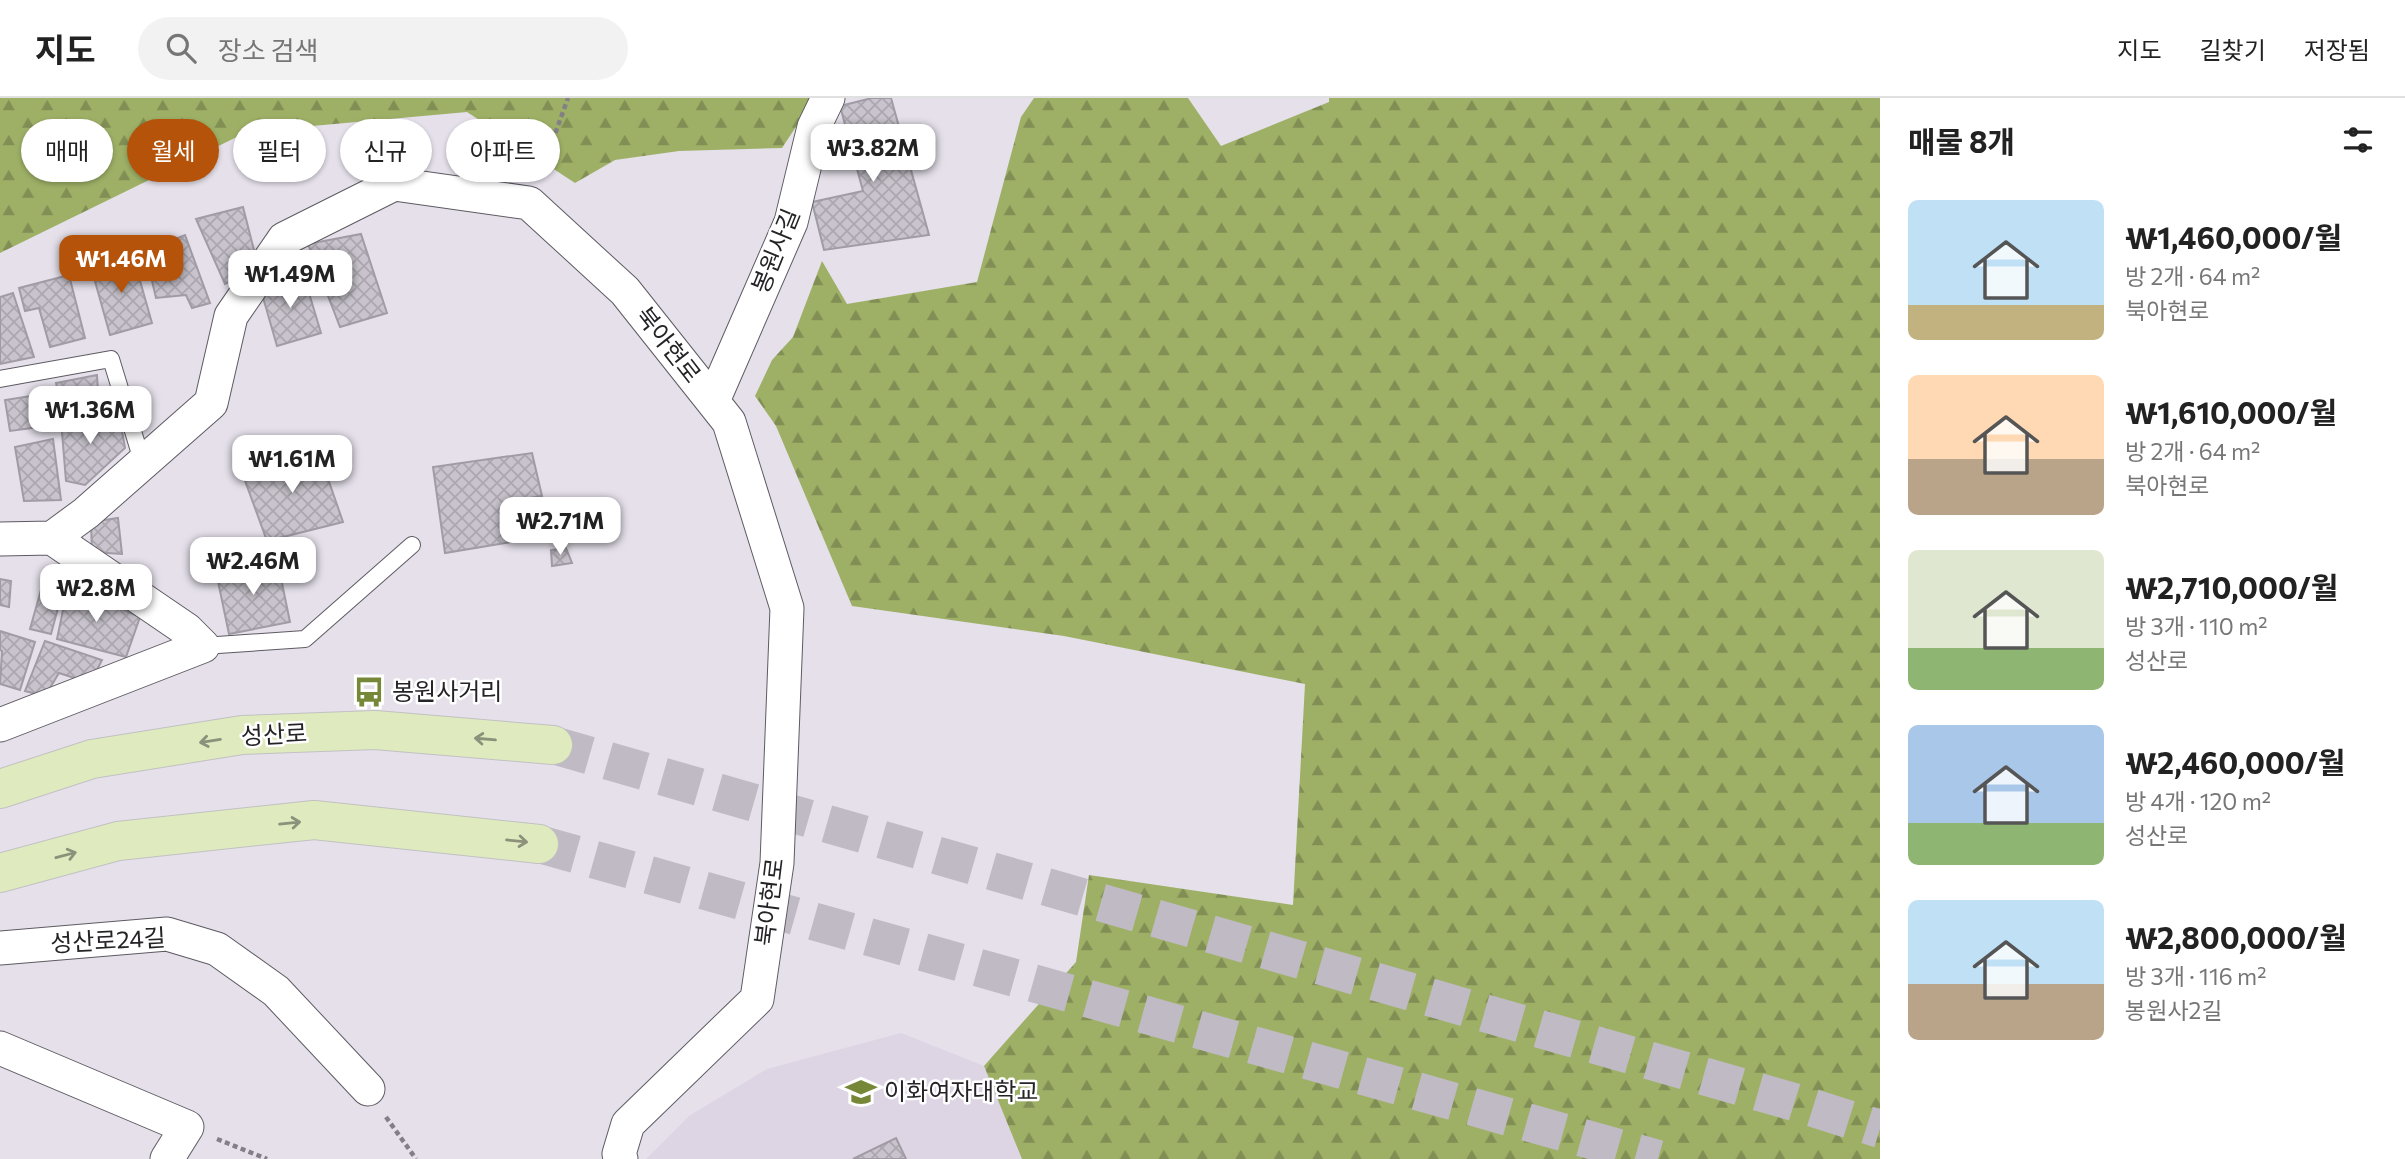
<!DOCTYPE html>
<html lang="ko">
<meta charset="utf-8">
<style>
body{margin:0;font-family:Commissioner,"Noto Sans KR",sans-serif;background:#f2f2f2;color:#222;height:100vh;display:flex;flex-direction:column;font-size:26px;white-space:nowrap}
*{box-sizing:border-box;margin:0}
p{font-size:23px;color:#767676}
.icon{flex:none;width:38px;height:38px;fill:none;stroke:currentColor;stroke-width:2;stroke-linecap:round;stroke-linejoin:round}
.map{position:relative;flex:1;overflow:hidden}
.panel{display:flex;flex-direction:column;background:#fff;width:525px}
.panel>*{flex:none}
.guide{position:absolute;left:21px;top:21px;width:665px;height:63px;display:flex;gap:14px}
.price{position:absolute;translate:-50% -60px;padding:0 16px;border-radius:14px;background:#fff;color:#222;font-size:23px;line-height:46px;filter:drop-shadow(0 2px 4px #0008)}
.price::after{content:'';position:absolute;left:50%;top:42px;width:21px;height:16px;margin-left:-10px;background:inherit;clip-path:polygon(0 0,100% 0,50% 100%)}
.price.selected{background:#b45309;color:#fff}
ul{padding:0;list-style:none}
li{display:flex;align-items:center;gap:21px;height:175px;padding:0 28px}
li span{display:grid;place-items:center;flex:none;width:196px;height:140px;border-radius:10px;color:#555}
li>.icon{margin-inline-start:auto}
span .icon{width:84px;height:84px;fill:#fffc;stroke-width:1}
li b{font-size:30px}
h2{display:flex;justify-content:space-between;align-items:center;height:84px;padding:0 28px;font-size:30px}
.chip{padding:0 24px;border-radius:32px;background:#fff;box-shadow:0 2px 5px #0004;font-size:24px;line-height:63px}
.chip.selected{background:#b45309;color:#fff}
header{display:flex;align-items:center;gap:42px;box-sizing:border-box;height:98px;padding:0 35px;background:#fff;border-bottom:2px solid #e0e0e0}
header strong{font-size:33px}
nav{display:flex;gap:38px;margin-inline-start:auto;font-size:24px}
.search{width:490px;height:63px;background:#f2f2f2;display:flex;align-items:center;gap:18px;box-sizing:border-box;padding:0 24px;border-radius:38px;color:#767676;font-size:26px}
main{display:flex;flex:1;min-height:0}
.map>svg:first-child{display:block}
.built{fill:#ddd4e4}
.forest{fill:url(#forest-firs)}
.building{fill:url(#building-cross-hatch);stroke:#a09ba4;stroke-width:2}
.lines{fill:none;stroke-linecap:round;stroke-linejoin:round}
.primary-tunnel{stroke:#bfbac3;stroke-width:38;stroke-dasharray:38 19;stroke-linecap:butt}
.service-casing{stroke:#5e5a62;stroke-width:18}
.minor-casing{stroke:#5e5a62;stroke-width:35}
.primary-casing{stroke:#c2c1c2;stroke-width:40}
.path{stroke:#837f86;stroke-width:4.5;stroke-dasharray:5 3.5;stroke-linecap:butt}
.service{stroke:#fff;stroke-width:16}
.minor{stroke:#fff;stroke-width:33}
.primary{stroke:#dfebbe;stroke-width:38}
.oneway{stroke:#8b917a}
.labels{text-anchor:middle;stroke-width:5;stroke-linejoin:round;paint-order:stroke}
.street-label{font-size:24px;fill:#252326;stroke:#fff}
.poi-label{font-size:24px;fill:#252326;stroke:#fff;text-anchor:start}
</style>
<header>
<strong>지도</strong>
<div class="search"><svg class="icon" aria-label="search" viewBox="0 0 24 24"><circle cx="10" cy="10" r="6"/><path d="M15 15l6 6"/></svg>장소 검색</div>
<nav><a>지도</a><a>길찾기</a><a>저장됨</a></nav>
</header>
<main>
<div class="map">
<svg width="1880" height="1061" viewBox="0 0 1880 1061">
<defs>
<pattern id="forest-firs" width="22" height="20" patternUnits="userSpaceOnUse" patternTransform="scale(1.75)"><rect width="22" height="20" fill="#9eb066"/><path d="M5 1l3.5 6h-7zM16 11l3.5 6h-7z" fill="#818f54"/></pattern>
<pattern id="building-cross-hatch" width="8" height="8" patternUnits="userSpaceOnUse" patternTransform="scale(1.75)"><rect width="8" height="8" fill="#c8c3cc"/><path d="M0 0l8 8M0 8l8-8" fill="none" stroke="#aca7af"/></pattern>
</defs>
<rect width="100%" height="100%" fill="#e5e0ea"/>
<!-- built -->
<path class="built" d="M901 935 984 968 1022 1061H646L689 1018 767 971Z"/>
<!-- forest -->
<path class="forest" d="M0 0H815L782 50 679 53 615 62 575 85 467 14 247 34 0 155Z
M1034 0H1188L1221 48 1329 4V0H1880V1061H1022L984 968 1076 864 1089 777 1293 807 1305 586 1064 538 852 508 776 328 755 298 772 262 793 239 822 163 847 206 977 184 1021 19Z"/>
<!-- building -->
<path class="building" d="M872 0H891L929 137 824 152 812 104 863 93 840 8Z
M243 109 258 168 225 186 196 121Z
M361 136 387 215 340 229 308 146Z
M185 137 210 205 192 210 186 197 156 200 145 153Z
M133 158 152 225 110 237 91 169Z
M303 175 321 235 277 248 260 189Z
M69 177 85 240 50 249 39 210 25 213 19 190Z
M13 195 34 259 0 266V199Z
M97 277 99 311 63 314 56 285Z
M44 296 48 328 10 333 5 302Z
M119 317 125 350 85 387 66 383 61 322Z
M53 341 61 402 24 403 15 349Z
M318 352 343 424 267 443 240 369Z
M532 355 542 398 505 404 511 444 445 455 433 369Z
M118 420 122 456 92 454 91 424Z
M566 450 572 465 552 468 551 452Z
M277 461 290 524 229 536 216 474Z
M0 481 11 483 9 509 0 507Z
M44 481 65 484 51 536 30 531Z
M68 488 140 519 126 559 57 541Z
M0 533 35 544 20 592 0 586 2 553 0 552Z
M45 543 102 562 90 585 59 575 45 598 25 593Z
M896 1040 906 1061H853Z"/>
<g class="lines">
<!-- primary-tunnel -->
<path class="primary-tunnel" d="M553 647 1794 1004 1880 1031
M539 746 1658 1061"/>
<!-- service casing -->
<g class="service-casing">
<path id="service" d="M0 281 111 261 143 366
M203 548 305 541 412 447"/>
</g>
<!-- minor casing -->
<g class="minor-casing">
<path id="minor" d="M713 303 791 124 814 29 828 0
M0 441 52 440 86 415 211 305 231 218 284 141 394 86 529 105 625 193 729 324 787 510 777 765 757 901 628 1026 619 1056 621 1061
M0 627 203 548 187 532 52 440
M0 850 167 836 217 851 276 893 368 991
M0 950 187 1029 167 1061"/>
</g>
<!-- primary casing -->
<g class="primary-casing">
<path id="primary" d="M0 691 92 661 242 637 375 632 553 647
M0 775 118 743 314 722 539 746"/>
</g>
<!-- path -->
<path class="path" d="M541 75 568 0
M386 1019 416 1061
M217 1041 267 1061"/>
<!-- service -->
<use href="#service" class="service"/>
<!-- minor -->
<use href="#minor" class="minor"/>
<!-- primary -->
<use href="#primary" class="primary"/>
</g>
<!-- one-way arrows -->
<defs><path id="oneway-shaft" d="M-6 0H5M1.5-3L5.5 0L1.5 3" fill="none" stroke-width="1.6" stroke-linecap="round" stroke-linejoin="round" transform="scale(1.75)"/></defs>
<g class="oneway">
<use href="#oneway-shaft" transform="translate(485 641) rotate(-175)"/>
<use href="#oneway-shaft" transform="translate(210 643) rotate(171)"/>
<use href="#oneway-shaft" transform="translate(290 725) rotate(-6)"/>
<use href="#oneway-shaft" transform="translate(517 743) rotate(6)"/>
<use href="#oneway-shaft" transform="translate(66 757) rotate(-15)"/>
</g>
<!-- icons -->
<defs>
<g id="bus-bare" transform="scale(2.415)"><path d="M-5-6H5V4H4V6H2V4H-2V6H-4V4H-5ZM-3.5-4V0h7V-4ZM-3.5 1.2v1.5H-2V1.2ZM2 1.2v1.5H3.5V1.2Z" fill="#768838" stroke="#fff" stroke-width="2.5" paint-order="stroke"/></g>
<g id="university-bare" transform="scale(2.415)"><path d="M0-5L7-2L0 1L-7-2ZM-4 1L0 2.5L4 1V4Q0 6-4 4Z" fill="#768838" stroke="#fff" stroke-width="2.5" paint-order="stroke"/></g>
</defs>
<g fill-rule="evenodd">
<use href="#bus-bare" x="369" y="594"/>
<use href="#university-bare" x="861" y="994"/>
</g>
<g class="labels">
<!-- street labels -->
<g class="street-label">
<text transform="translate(776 153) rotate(-68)" y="8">봉원사길</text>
<text transform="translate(668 247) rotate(52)" y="8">북아현로</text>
<text transform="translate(274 637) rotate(-3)" y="8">성산로</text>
<text transform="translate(770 804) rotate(-83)" y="8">북아현로</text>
<text transform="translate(108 843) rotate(-3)" y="8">성산로24길</text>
</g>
<!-- poi labels -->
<g class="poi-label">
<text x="392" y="602">봉원사거리</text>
<text x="884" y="1002">이화여자대학교</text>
</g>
</g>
</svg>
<b class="price" style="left:873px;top:86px">₩3.82M</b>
<b class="price selected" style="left:121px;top:197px">₩1.46M</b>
<b class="price" style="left:290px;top:212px">₩1.49M</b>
<b class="price" style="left:90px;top:348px">₩1.36M</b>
<b class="price" style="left:292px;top:397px">₩1.61M</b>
<b class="price" style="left:560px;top:459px">₩2.71M</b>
<b class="price" style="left:253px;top:499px">₩2.46M</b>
<b class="price" style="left:96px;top:526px">₩2.8M</b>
<div class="guide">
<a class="chip">매매</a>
<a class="chip selected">월세</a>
<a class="chip">필터</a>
<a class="chip">신규</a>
<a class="chip">아파트</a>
</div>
</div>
<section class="panel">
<h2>매물 8개<svg class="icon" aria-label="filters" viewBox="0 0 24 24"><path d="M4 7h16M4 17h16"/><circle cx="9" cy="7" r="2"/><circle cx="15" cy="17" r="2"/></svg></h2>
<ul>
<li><span style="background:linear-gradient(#bfe0f5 75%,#c2b280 0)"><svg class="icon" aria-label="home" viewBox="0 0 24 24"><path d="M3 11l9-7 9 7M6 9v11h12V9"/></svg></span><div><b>₩1,460,000/월</b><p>방 2개 · 64 m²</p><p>북아현로</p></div></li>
<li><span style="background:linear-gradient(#ffd9b3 60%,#b9a48a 0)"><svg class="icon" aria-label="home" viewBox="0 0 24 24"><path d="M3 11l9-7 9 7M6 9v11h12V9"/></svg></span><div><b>₩1,610,000/월</b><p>방 2개 · 64 m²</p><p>북아현로</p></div></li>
<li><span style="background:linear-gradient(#dfe7d0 70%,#8fb573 0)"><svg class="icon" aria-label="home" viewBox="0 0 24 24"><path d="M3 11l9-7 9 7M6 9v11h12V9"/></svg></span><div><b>₩2,710,000/월</b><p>방 3개 · 110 m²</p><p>성산로</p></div></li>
<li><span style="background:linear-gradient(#a9c7e8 70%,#8fb573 0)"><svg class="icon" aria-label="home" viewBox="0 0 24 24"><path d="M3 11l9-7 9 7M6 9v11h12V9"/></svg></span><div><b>₩2,460,000/월</b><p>방 4개 · 120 m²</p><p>성산로</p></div></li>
<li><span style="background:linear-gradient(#bfe0f5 60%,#b9a48a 0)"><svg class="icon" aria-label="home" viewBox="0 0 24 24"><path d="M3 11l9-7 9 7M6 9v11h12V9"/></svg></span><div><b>₩2,800,000/월</b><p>방 3개 · 116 m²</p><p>봉원사2길</p></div></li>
</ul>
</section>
</main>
